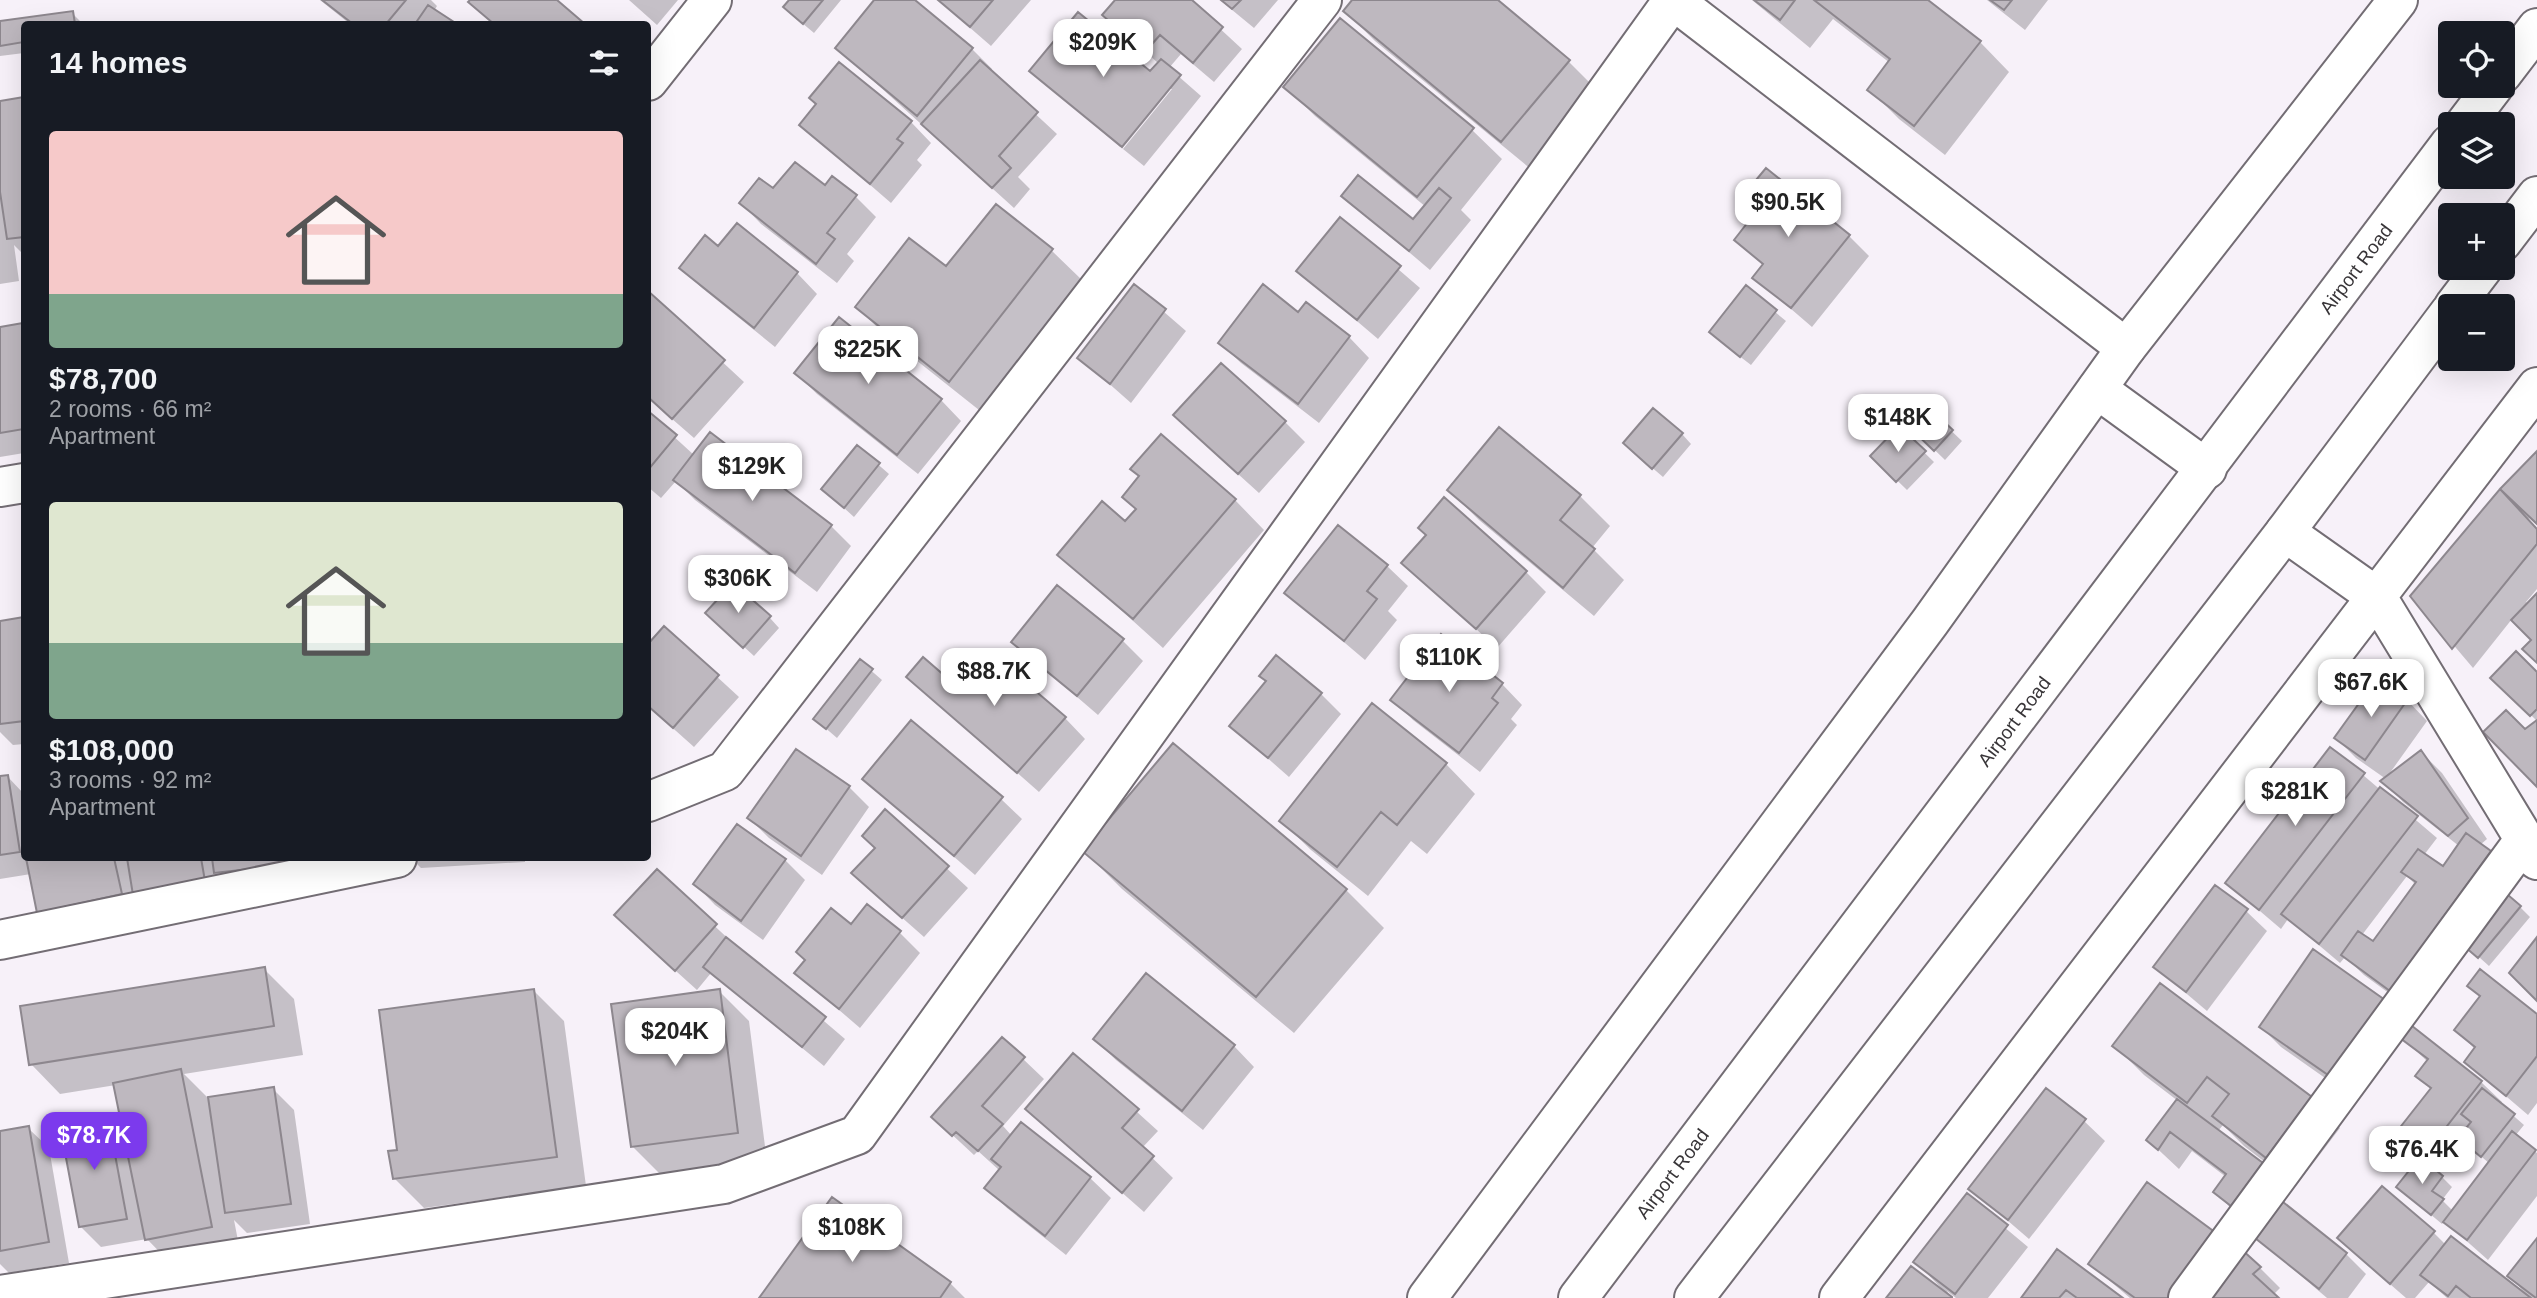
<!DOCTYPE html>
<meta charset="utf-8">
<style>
body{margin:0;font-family:Helvetica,sans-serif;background:#242831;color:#f1f3f6;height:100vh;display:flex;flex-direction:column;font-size:26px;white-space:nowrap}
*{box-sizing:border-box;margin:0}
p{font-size:23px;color:#9ea1a6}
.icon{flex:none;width:38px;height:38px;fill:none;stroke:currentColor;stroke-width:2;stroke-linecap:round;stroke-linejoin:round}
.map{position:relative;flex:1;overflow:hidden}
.drawer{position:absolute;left:21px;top:21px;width:630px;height:840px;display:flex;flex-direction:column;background:#171b24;border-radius:7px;box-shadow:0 7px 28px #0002}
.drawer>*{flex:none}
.tools{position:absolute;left:2438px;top:21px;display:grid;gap:14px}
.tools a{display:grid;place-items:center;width:77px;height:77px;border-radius:7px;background:#171b24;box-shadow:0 7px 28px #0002;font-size:35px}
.price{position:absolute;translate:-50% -60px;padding:0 16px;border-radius:14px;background:#fff;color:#222;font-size:23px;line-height:46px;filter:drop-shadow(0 2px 4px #0008)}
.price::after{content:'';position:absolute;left:50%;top:42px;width:21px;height:16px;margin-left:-10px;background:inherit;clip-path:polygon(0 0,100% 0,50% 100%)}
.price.selected{background:#7c3aed;color:#fff}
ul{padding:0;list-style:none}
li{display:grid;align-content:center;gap:14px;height:371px;padding:0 28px}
li span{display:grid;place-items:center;height:217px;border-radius:7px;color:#555}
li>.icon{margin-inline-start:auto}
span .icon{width:126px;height:126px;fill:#fffc;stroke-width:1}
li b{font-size:30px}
h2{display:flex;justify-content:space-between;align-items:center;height:84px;padding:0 28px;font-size:30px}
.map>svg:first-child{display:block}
.shadow{fill:#0003;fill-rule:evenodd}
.building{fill:#beb8bf;stroke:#8d878e;stroke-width:2}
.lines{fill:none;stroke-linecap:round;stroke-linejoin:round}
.minor-casing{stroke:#736d74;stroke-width:42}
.tertiary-casing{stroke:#736d74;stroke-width:42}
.primary-casing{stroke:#736d74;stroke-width:42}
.minor{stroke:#fff;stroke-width:38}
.tertiary{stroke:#fff;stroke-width:38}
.primary{stroke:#fff;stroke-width:38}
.labels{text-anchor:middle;stroke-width:7;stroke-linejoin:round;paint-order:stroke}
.street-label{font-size:19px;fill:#383538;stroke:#fff}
</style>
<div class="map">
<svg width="2537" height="1298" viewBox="0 0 2537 1298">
<rect width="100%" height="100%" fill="#f7f1f9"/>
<!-- shadow -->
<path class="shadow" d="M320 0H431L437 6 434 11 454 24H350Z
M472 0H554L583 24H493L470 2Z
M629 0H678L657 25Z
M791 0H841L814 33 795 17Z
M876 0H912L972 49 992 69 990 72 1057 134 1018 177 1030 189 1014 208 837 48Z
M938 0H1031L991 46Z
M1117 0H1189L1242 49 1214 82 1181 54 1169 68 1201 96 1144 166 1123 149 1172 89H1168L1120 147 1031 71 1151 74 1159 64 1105 15Z
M1220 0H1278L1254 28Z
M1355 0H1495L1568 61 1598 91 1532 170 1375 41 1345 11Z
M1752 0H1925L1980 42 2009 72 1945 155 1899 119 1869 89 1890 63 1833 19 1810 48Z
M1987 0H2048L2025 30Z
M72 13 83 24H24V53L0 56V23Z
M1286 87 1472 130 1502 159 1461 210 1471 220 1430 270 1343 196 1413 222 1426 207 1315 116Z
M24 99V255L14 245 19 281 0 284V103Z
M818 104 911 122 931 143 917 160 922 165 891 203 801 125Z
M825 188 856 197 876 217 847 254 854 261 837 283 761 224 741 203 773 191Z
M1748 192 1849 236 1869 256 1812 327 1755 278 1764 266 1736 240 1763 206Z
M996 206 1052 251 1082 280 979 410 887 337 857 307 946 269Z
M1340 219 1420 288 1378 339 1298 271Z
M718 249 797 273 817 294 775 347 702 288 681 268Z
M1134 286 1186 331 1131 403 1080 358Z
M1746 288 1786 321 1751 365 1721 342Z
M648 293 744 382 694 438 648 398Z
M1299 314 1349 337 1369 358 1319 423 1241 363 1220 343Z
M839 319 941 400 961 421 918 474 817 394 796 373Z
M22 325 24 453 0 457V329Z
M1924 405 1962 441 1945 460 1907 423Z
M648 413 694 455 831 526 851 546 817 592 695 500 676 481 661 498 648 487Z
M1285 422 1305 442 1259 493 1196 436Z
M1899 428 1934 462 1907 490 1872 456Z
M1500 429 1580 496 1610 526 1592 548 1624 580 1594 616 1479 520 1449 490Z
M1682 434 1691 444 1663 477 1635 453Z
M858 447 889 474 854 517 823 489Z
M2537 453V525L2529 518 2527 520 2537 530V589L2526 602 2528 604 2537 595V661L2533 640 2512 619 2473 668 2412 596Z
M1235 500 1264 530 1163 648 1060 555 1125 523Z
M1403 563 1526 572 1546 592 1497 648Z
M1387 566 1408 586 1388 611 1397 620 1365 660 1286 593Z
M770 618 779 628 754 656 718 623Z
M24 619V744L13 745 0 732V623Z
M664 628 739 697 694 747 648 706V646Z
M1122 640 1143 661 1098 715 1013 642Z
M860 661 882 680 837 738 815 719Z
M2537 674V785L2525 731 2536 720 2493 678Z
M908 677 1065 718 1085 739 1039 792Z
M1502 684 1522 705 1511 719 1517 725 1480 772 1413 720 1393 699Z
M1321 694 1341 714 1289 777 1231 726Z
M2407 700 2427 721 2387 777 2421 752 2442 773 2487 839 2480 845 2510 872 2489 901 2520 907 2530 917 2489 966 2461 941 2412 1010 2364 975 2345 957 2340 963 2288 919 2281 929 2227 883 2363 775 2437 838 2424 855 2443 869 2459 846 2403 802 2383 781 2386 779 2356 758 2336 738ZM2407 876 2416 885 2374 944 2362 935Z
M1174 745 1346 890 1384 928 1294 1033 1122 889 1084 851Z
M1446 764 1475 794 1427 854 1411 841 1368 896 1311 850 1281 821Z
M7 776 24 794V858H406L59 932 31 874 0 879V778Z
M864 779 1001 799 1022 819 975 875Z
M849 787 869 807 822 875 769 838 749 818Z
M886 812 968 888 924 937 874 893 876 848Z
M411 858H525V862L421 868Z
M785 860 805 880 763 940 715 905 695 884Z
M657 872 736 946 845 1039 824 1066 711 973 697 990 637 936Z
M2246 911 2267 931 2207 1011 2155 967Z
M851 926 900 933 920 953 860 1028 796 973 807 961Z
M264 969 294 999 303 1055 184 1074 209 1099 273 1089 294 1110 310 1224 247 1233 234 1220 241 1256 176 1269 147 1239 101 1247 81 1227 107 1119 126 1137 116 1085 60 1094 31 1064Z
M534 991 564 1021 586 1186 424 1208 394 1178 399 1152Z
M719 991 749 1021 767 1162 662 1176 632 1146Z
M2537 1016V1103L2528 1115 2466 1062 2475 1049 2456 1030Z
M2405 1021 2481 1082 2502 1102 2500 1104 2524 1125 2515 1136 2537 1153V1196L2488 1260 2444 1221 2442 1224 2398 1187 2442 1177 2452 1187 2442 1200 2453 1211 2490 1164 2468 1145 2447 1172 2400 1130 2432 1090 2418 1076 2428 1062 2397 1033 2352 1097 2281 1047 2261 1027Z
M1002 1039 1044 1079 1003 1126 1012 1136 1021 1125 1090 1178 1111 1198 1066 1255 1007 1208 987 1188 1000 1171 978 1151 974 1155 933 1117Z
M1095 1039 1234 1046 1254 1067 1203 1130 1116 1060Z
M2115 1046 2311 1099 2340 1128 2296 1186 2244 1146 2223 1125 2218 1131 2262 1165 2235 1212 2215 1192 2226 1177 2192 1151 2179 1169 2148 1140 2178 1101 2144 1075Z
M1074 1055 1158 1131 1142 1148 1173 1178 1144 1212 1027 1109Z
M2084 1121 2105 1141 2029 1239 1971 1189Z
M28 1128 49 1148 69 1263 9 1273 0 1264V1132Z
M1967 1196 2028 1247 1988 1298H1956L1947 1291 1951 1298H1889L1942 1289 1916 1262Z
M2434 1233 2446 1245 2528 1298H2447L2429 1282 2415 1298H2406L2360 1258Z
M2252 1234 2346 1254 2366 1274 2348 1298H2327Z
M2537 1241V1298H2529L2510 1276Z
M2057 1252 2120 1298H2023Z
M2090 1264 2260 1268 2280 1288 2273 1295 2277 1298H2130Z
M950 1283 965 1298H761Z"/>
<!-- building -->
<path class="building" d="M322 0H406L386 24H353Z
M470 0H557L585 24H494L468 2Z
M789 0H823L803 24 783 7Z
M874 0H915L973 48 917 116 835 48Z
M938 0H993L970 27Z
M1115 0H1192L1223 27 1193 63 1160 35 1145 52 1102 15Z
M1221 0H1241L1232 9Z
M1352 0H1498L1570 60 1501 142 1343 11Z
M1754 0H1795L1780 20Z
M1814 0H1928L1981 41 1914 126 1867 90 1890 59Z
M1990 0H2012L2004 10Z
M428 5 457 24H415Z
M73 11 75 24H24V42L0 46V21Z
M1078 12 1150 71 1161 59 1181 75 1122 147 1029 71Z
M1340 18 1474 128 1417 197 1283 87Z
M980 60 1038 112 999 156 1011 168 992 188 921 124Z
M839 62 912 121 897 139 903 143 870 184 799 125 816 104 809 98Z
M24 97V237L7 239 0 192V101Z
M795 162 825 185 832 176 857 195 827 233 835 239 816 264 739 203 759 178 773 188Z
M1766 168 1850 235 1791 308 1752 278 1763 264 1734 240 1762 204 1746 192Z
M1358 175 1413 219 1439 188 1451 198 1409 251 1341 196Z
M996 204 1053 249 949 382 855 307 909 238 946 266Z
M1340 217 1401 266 1357 320 1296 271Z
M737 223 798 272 754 328 679 268 705 235 718 246Z
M1134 284 1166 309 1110 384 1077 358Z
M1263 284 1298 312 1306 302 1350 336 1298 404 1218 343Z
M1746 285 1777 310 1740 357 1709 332Z
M648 291 725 360 672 419 648 397Z
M839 317 942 399 897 455 794 373Z
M23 323 24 429 0 433V327Z
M1221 363 1286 421 1238 474 1173 415Z
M1924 403 1953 430 1934 451 1905 423Z
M1653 408 1683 433 1652 469 1623 443Z
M648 411 677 435 648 470Z
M1899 426 1926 451 1896 482 1870 456Z
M1499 427 1581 495 1560 520 1595 549 1563 588 1447 490Z
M710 432 832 525 795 573 673 480Z
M1161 434 1236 499 1133 619 1057 555 1102 501 1125 521 1136 509 1122 497 1139 476 1130 469Z
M857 445 880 463 844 508 821 489Z
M2537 451V524L2500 489Z
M2500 489 2537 529V544L2452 649 2410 596Z
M1444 497 1527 571 1476 629 1401 563 1426 535 1418 528Z
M1338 525 1388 565 1367 591 1377 599 1344 641 1284 593Z
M733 583 771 616 743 648 705 613Z
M1057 585 1124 639 1077 696 1011 642Z
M2537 593V663L2522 649 2531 640 2511 620Z
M24 617V721L0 724V621Z
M664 626 719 675 673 728 648 706V644Z
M1441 634 1503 683 1492 698 1498 703 1459 753 1390 700Z
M2516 651 2537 672V709L2530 716 2490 678Z
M991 653 1066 717 1017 773 906 677 923 657 960 689Z
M1276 655 1322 693 1268 758 1229 726 1266 681 1259 676Z
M860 659 873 669 826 729 813 719Z
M2378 677 2408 699 2365 760 2334 738Z
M1372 703 1447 763 1397 825 1381 812 1337 867 1279 821Z
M2506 710 2525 729 2537 720V787L2483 732Z
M911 720 1003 797 954 856 862 779Z
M1173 743 1347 889 1256 997 1082 851Z
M2330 747 2365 773 2259 910 2225 883Z
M796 749 850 786 801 856 747 818Z
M2421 750 2468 818 2448 836 2380 781Z
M8 775 20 852 0 855V776Z
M2380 787 2418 816 2319 944 2281 914Z
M885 809 949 866 902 918 851 873 875 848 862 836Z
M737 824 786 859 741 921 693 884Z
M2466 833 2491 851 2390 991 2341 955 2358 931 2373 941 2416 882 2401 872 2418 849 2443 866Z
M26 858H114L122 894 37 913Z
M127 858H201L205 881 133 895Z
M212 858H293V864L214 873Z
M657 869 717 924 675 971 614 915Z
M2215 885 2248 909 2186 992 2153 967Z
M2501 889 2521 906 2478 958 2458 941Z
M867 904 901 931 839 1009 794 973 805 960 796 952 831 908 851 924Z
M726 937 826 1017 802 1047 703 967Z
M2537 937V1001L2509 973Z
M2313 949 2385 1000 2331 1077 2259 1027Z
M265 967 274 1026 29 1065 20 1006Z
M2480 969 2537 1014V1056L2506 1096 2464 1062 2475 1047 2454 1030 2480 996 2467 986Z
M1146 973 1235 1045 1182 1111 1093 1039Z
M2160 983 2312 1097 2266 1158 2212 1116 2229 1094 2207 1077 2187 1103 2112 1046Z
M534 989 557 1157 393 1179 388 1151 397 1150 379 1010Z
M720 989 738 1133 631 1147 611 1004Z
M2407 1022 2482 1081 2426 1153 2398 1130 2431 1088 2415 1076 2428 1059 2396 1035Z
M1002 1037 1025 1057 982 1106 1003 1124 978 1151 956 1132 952 1136 931 1117Z
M1073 1053 1139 1109 1122 1128 1154 1156 1122 1193 1025 1109Z
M181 1069 212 1227 145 1240 113 1083Z
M274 1087 291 1204 225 1213 208 1097Z
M2046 1088 2086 1119 2008 1220 1968 1189Z
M2482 1088 2515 1114 2481 1157 2458 1138 2471 1122 2461 1114Z
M2177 1099 2263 1163 2231 1206 2213 1192 2226 1174 2170 1132 2158 1150 2146 1140Z
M108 1117 127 1219 79 1227 60 1126Z
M1021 1122 1091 1177 1045 1236 984 1188 1001 1167 991 1159Z
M29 1126 49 1242 0 1251V1131Z
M2512 1131 2536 1150 2467 1240 2443 1222Z
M2420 1157 2443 1176 2432 1191 2444 1199 2431 1215 2396 1187Z
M2147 1182 2216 1233 2168 1298H2135L2088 1264Z
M2382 1186 2435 1231 2390 1284 2337 1238Z
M1967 1193 2008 1225 1955 1294 1913 1262Z
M832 1197 951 1282 940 1298H759Z
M2278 1198 2347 1253 2319 1289 2250 1234Z
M2451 1236 2531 1298H2471L2456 1286 2448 1296 2420 1275Z
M2537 1238V1298H2536L2507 1276Z
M2240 1248 2261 1267 2253 1274 2279 1298H2205Z
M2057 1249 2123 1298H2077L2066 1290 2059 1298H2021Z
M1911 1266 1952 1297V1298H1886Z"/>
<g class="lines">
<!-- minor casing -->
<g class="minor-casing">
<path id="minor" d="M1673 0 2126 348
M648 81 712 0
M2097 389 2207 469
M0 487 24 483
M2285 532 2377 597 2537 860
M648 802 725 771 1322 0
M0 940 397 858
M0 1295 724 1184 857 1135 1673 0
M1839 1298 2537 387
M2188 1298 2525 839"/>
</g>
<!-- tertiary casing -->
<g class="tertiary-casing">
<path id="tertiary" d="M1427 1298 1930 622 2126 348 2398 0"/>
</g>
<!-- primary casing -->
<g class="primary-casing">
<g id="primary">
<path d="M2502 74 2537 28"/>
<path d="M2465 124 2494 86"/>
<path d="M2502 242 2537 196"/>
<path d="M2454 306 2483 268"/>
<path id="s1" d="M1578 1298 2450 144"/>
<path d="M1694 1298 2285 532 2450 312"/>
</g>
</g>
<!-- minor -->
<use href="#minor" class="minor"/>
<!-- tertiary -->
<use href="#tertiary" class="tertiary"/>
<!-- primary -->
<use href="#primary" class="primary"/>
</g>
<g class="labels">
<!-- street labels -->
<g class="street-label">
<text dy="7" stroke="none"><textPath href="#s1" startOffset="1290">Airport Road</textPath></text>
<text dy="7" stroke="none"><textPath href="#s1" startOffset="723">Airport Road</textPath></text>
<text dy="7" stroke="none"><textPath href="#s1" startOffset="156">Airport Road</textPath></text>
</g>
</g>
</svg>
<div class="tools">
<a><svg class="icon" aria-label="locate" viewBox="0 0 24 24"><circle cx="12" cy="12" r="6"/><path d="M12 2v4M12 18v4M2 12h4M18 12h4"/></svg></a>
<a><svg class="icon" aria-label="layers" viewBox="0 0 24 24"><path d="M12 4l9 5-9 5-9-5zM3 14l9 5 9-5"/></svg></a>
<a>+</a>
<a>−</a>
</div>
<b class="price" style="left:1103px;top:79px">$209K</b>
<b class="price" style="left:1788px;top:239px">$90.5K</b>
<b class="price" style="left:868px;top:386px">$225K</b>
<b class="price" style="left:1898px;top:454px">$148K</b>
<b class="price" style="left:752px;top:503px">$129K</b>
<b class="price" style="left:738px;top:615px">$306K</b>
<b class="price" style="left:1449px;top:694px">$110K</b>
<b class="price" style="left:994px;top:708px">$88.7K</b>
<b class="price" style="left:2371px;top:719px">$67.6K</b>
<b class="price" style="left:2295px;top:828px">$281K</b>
<b class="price" style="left:675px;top:1068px">$204K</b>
<b class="price selected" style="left:94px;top:1172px">$78.7K</b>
<b class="price" style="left:2422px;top:1186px">$76.4K</b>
<b class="price" style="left:852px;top:1264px">$108K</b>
<section class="drawer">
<h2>14 homes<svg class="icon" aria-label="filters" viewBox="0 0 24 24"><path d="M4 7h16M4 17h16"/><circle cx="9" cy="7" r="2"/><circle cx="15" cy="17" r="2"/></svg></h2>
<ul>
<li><span style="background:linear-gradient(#f6c9c9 75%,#7fa58c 0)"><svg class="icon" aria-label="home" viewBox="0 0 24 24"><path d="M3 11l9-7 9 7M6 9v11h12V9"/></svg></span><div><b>$78,700</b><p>2 rooms · 66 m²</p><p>Apartment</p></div></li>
<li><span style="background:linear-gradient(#dfe7d0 65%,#7fa58c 0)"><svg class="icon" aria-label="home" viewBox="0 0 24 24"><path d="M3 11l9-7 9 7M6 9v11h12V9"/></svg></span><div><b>$108,000</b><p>3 rooms · 92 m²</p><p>Apartment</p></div></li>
</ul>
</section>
</div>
